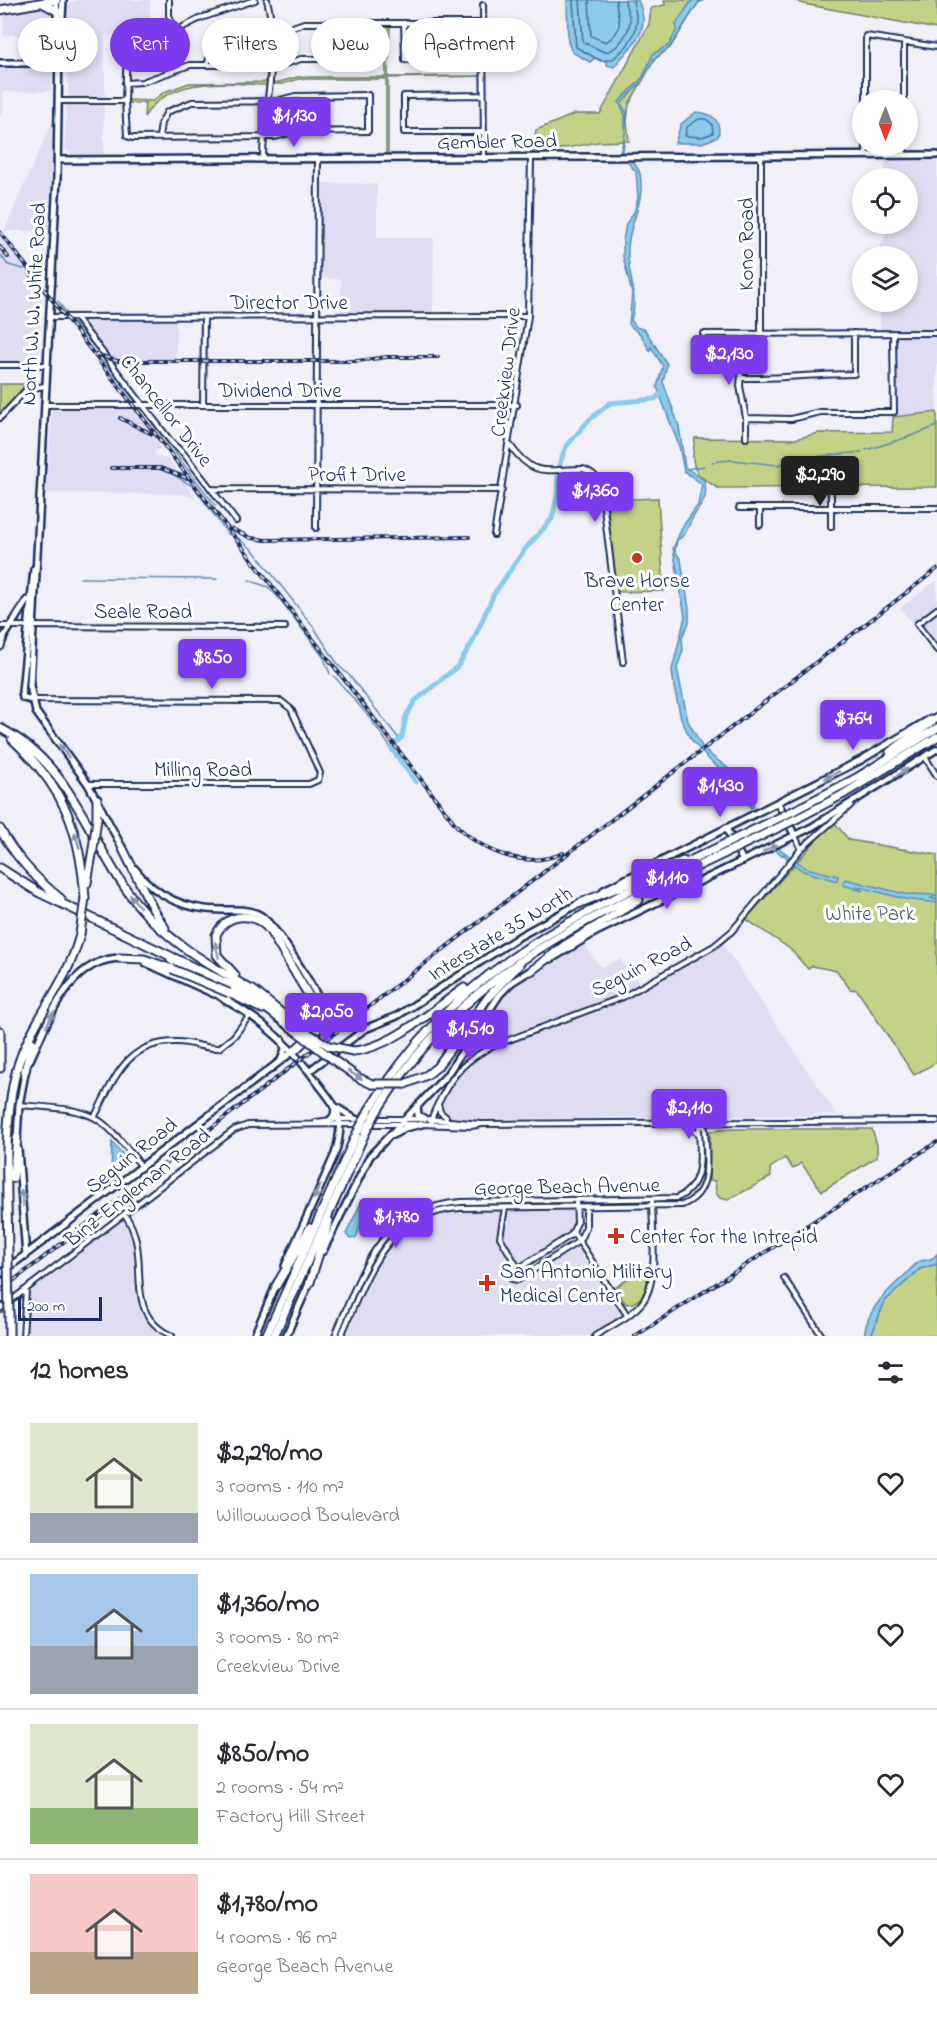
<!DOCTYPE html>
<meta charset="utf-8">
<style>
body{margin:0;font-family:"Indie Flower",sans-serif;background:#f7f7f7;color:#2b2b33;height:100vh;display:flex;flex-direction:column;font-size:22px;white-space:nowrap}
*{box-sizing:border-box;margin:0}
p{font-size:20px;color:#7c7c81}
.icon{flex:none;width:33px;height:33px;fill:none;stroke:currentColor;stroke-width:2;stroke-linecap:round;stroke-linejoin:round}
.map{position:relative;height:1336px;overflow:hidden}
.side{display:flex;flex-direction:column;background:#fff;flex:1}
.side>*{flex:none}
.banner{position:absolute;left:18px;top:18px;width:600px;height:54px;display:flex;gap:12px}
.needle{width:39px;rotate:180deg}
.fabs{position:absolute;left:852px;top:90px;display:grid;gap:12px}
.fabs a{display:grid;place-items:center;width:66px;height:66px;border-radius:50%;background:#fff;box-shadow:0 3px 9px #0003;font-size:30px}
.scale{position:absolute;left:18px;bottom:15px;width:84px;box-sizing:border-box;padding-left:6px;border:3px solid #1b2f5e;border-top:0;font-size:16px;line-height:21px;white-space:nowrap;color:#1b2f5e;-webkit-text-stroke:4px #fff;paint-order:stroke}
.price{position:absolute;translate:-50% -51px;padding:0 14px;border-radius:6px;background:#7c3aed;color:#fff;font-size:20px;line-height:39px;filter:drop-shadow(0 2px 3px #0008)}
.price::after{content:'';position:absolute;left:50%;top:36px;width:18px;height:14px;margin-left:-9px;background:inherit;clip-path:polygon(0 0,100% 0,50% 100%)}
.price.selected{background:#222;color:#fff}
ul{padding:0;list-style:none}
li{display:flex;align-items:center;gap:18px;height:150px;padding:0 30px}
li+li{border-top:2px solid #e1e1e2}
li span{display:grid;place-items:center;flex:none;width:168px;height:120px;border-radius:0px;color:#555}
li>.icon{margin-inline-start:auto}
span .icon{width:72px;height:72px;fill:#fffc;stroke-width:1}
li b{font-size:26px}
h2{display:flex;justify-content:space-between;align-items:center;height:72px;padding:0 30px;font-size:26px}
.tag{padding:0 21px;border-radius:27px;background:#fff;box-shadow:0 3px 9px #0003;font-size:21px;line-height:54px}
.tag.selected{background:#7c3aed;color:#fff}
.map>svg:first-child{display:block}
.built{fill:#e0ddf2}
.green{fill:#c3d286;stroke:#6f8072;stroke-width:1.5}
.water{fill:#8acaeb;stroke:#5e8cb3;stroke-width:1.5}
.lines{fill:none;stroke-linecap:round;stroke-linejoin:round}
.shore{stroke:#476d96;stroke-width:1.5}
.stream{stroke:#5e8cb3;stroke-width:1.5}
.river{stroke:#8acaeb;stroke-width:5}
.minor-casing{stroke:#1b2f5e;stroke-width:8}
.major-casing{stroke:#1b2f5e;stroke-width:10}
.highway-casing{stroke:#1b2f5e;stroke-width:11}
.minor{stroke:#fff;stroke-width:4}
.major{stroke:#fff;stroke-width:5}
.highway{stroke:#fff;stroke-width:7}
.rail-casing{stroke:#1b2f5e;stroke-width:4}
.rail{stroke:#fff;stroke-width:1.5;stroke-dasharray:4.5;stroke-linecap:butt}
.highway-bridge-casing{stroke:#1b2f5e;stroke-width:11;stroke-linecap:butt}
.highway-bridge{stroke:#fff;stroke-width:7}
.oneway{fill:#8d97ae}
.poi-dot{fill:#c8321e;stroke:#fff;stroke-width:2}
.labels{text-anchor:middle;stroke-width:6;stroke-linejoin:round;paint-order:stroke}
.street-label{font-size:21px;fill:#1b2f5e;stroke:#fff}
.poi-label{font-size:21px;fill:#1b2f5e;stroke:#fff;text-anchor:start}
.park-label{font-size:21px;fill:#4d606a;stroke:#fff}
</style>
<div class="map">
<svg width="937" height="1336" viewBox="0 0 937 1336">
<rect width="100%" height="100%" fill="#f1f0f9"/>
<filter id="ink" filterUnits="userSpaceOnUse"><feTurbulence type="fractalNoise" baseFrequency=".0167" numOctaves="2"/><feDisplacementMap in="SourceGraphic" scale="12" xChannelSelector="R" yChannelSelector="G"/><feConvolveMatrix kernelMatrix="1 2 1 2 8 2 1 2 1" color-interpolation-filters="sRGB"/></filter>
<g filter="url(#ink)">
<!-- built -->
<path class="built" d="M78 0H150V21L105 37V98H68L66 8 71 2Z
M35 9H48L51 12 52 35H3L4 15Z
M0 67H52L51 91 3 92V116H0Z
M66 105H104V156L73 155 65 148Z
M54 117 49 231H4Z
M885 152H937V412L897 416V337H880V302H908V256H880V244H884L885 224H908V178H885Z
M320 183 377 184V238H434L433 315 340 314 341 279 320 278Z
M0 227 3 232 30 267H2L0 264Z
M0 266 25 268 42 294 39 362H0Z
M86 321H176V359H112L84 324Z
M133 408 162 449 156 450 154 455 169 460 197 499 181 494 46 493 52 410Z
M937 580V654L900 608Z
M583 944 601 967 620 959 645 989 723 944 837 1115 468 1119 429 1115 443 1087 496 1003 513 986Z
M572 1210 573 1237 624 1315 592 1336H346L384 1251 409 1226 434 1215 450 1212Z
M123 1219 134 1239 135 1292 139 1308 148 1323 162 1336H26L27 1298 30 1292Z"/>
<!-- green -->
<path class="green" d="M664 0H704L698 3 670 48 655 59 629 104 627 122 629 141 598 142 533 154 536 130 575 114H600L649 24 651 8 665 5Z
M794 0H937V29L804 4Z
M268 16 271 48 242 47 218 31Z
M385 25H390L388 77 482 76 388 78V155H386V79H299L283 84H272L297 77H386Z
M267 68 269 69 270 72 265 97 266 85C223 83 170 76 144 117L145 103H128V100L153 101 164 92 189 83 266 82Z
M0 384H26L0 415Z
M937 412V487L718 488C692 474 690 466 695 438L795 439 819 433 892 432 893 417Z
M658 498 664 591 617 592 607 500Z
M835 823 849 840 937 855V1062L914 1075 857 990 850 989 837 971 812 966 808 969 790 949 746 919 827 828Z
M733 1129H872L877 1145V1157L822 1191 801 1163 793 1169 785 1158 770 1168 771 1177 728 1200 720 1198 716 1193 715 1181H709L710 1131Z
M937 1264V1336H871L885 1301 920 1269Z
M647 1268C649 1283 645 1304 626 1304L615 1288 632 1275 639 1276Z"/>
<!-- water -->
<path class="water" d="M567 0H638C653 34 631 44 614 67L607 65V62L595 58 590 62 572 52 568 42Z
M692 0H700L670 47 654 59 643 80 621 104 627 113 623 152C629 157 638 166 640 174 646 205 626 226 628 256 629 279 639 297 631 320L636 327 645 330 667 364 663 382 679 426 685 467 704 480C710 501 699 505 691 521 687 529 686 536 677 540L675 551 681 560 689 608V623L682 637 683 650 677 668 688 721 704 750 728 768 745 789 754 806 751 809 744 790 707 758 690 738 681 718 674 687 672 670 685 617 673 548 683 526 698 505 702 484 684 471 679 446 657 387 663 366 651 347 650 351 641 335 629 325 632 293 623 257V241L626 224 634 212 638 198 636 172 620 153 625 134V115L619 102 643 77 653 54 669 45 677 29 676 24Z
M696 112C712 113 722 120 718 137L702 143H675L681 124Z
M779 848 806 868 838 876 837 881 803 871 788 860 784 854 782 855 776 850Z
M845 879 905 894 937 895 931 898 937 900V903L905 899 856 886 863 891 843 885Z
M112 1142 130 1163 111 1178Z
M360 1205 363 1218 356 1238 350 1239 346 1234Z
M937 1254V1264L920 1269 885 1301 871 1336H864C867 1309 887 1291 906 1274 910 1270 915 1264 920 1261 928 1259 931 1261 937 1254Z"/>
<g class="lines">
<!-- shore -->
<path class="shore" d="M573 0 576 47 601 61 613 59 627 46 635 32 637 20 633 0
M580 0 583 42 604 52C617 51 630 33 630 19 629 13 625 7 625 0
M589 0 591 36 606 42C627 28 617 20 616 0
M699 119H706L712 124 713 133 702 137 685 136 687 127Z"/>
<!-- stream -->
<path class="stream" d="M0 254 8 265 24 269
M28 273 45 294
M58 301 68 315
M72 321 100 354
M104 361 134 400
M142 410 215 505
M866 450C890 443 914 436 937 426
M712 462 732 460 777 465 821 456 862 452
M687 469 704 466
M169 472 194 487 227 533 232 536
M237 537 253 550 315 629 339 666 349 675 400 740
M80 578 217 579
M249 580 268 587 279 598 324 658 330 674
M334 676 370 718 391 748"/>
<!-- river -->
<path class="river" d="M558 468 566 447 588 421 610 403 655 399 663 392
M416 782 391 748 402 737 406 716 415 701 458 666 472 643 494 594 525 549 552 519 558 492V473"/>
<!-- minor casing -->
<g class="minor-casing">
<path id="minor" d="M169 0V15L174 31
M483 5 484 159
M404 23 405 60 483 59
M272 29H287L304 23H483
M207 65 210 56 217 52 225 57 226 65
M125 83 142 82 190 65H282L301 59H368V23
M483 95 404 96V132H483
M866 100V36L937 47
M904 100V42
M59 101H125
M159 138 161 123 167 112 192 102 276 101 295 96 368 95V131L294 132 275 137 132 138 127 136 125 101 127 49 179 29 201 18 255 0
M866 146V155
M904 146V155
M263 159C263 106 281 53 267 0
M49 317 528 316
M76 318 172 443 184 454 236 521
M761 333V156
M703 334 937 333
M744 334 740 386 746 418V438
M0 365H46
M742 378C780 379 816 374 854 374V333
M44 405H517
M203 405 204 317
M0 418 27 389 45 386
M746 418 791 419 820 412H894L893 333
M510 445C534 479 546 469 583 469 594 472 600 481 602 492L623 662
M831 488V527
M211 489 502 490
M739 508H937
M760 525V508
M316 528 318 159
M494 535 528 316 531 158
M937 609 917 624 937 650
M0 626 285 627
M32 700 281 701 291 709 320 773 318 780 309 784H88
M925 757 937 776
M795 836 801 849
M476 1031 480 1043 492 1045
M438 1104 440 1112 446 1117
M19 1105C93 1111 95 1107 142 1167
M95 1116C115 1078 126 1041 178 1042 192 1042 204 1049 219 1048L234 1036 250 1015
M429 1119 481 1124
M316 1122 339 1119H422
M371 1124H415
M422 1124 471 1126 482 1124 937 1121
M431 1124C431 1115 437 1106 441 1098 454 1072 467 1059 493 1046L623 997 714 946 732 931 801 849 851 805
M684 1124 698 1133
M576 1201 577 1223 571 1235 513 1272 512 1279 518 1280 579 1241 586 1227V1207
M505 1208 500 1237 523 1277
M125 1215C155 1257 118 1311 172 1336
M573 1232 627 1315
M784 1278 822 1336
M0 1309 234 1130 248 1125 361 1124
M23 1336 26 1290
M335 1336C363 1270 378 1209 461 1202L677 1198C705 1185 700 1155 699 1128L702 1123
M341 1336C368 1276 383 1214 460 1208L682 1205C714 1193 706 1157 705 1129L702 1123
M595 1336C610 1326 629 1318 641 1304 660 1282 652 1229 652 1201"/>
</g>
<!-- major casing -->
<g class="major-casing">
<path id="major" d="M56 0 59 44 57 178 30 686 36 712 88 784 124 851
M61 37 63 0
M0 63H59
M58 160 937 155
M2 640 27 600
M32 700 23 698 22 692 34 569
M778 803 795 836
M726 828 743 861
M135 869C157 898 186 910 222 910 234 910 247 909 258 914 275 921 316 992 325 1011L324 1023 316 1033
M604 890 861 760 930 719
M551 959 596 932 812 827 937 749
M146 963 214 994
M225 1000C265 1021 294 1050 320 1086 326 1094 334 1103 338 1113 342 1126 339 1141 335 1154L285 1266
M30 1060C49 1020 69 957 123 958
M281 1060 285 1049 282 1040
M309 1071 365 1029 397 1016 520 936 580 903
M417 1106 418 1115 425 1119
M336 1107 355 1119
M330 1120 334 1116 335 1108
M393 1135 405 1128 422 1124
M17 1139 19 1105 26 1068
M18 1149 26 1256
M323 1251 370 1156 446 1076 500 994 512 982 533 969
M0 1274 295 1050
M254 1336 277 1283
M286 1336 311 1279"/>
</g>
<!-- highway casing -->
<g class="highway-casing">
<path id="highway" d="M44 4 57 11
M0 10 56 0
M0 646 3 638
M0 728C76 767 88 844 138 905 170 944 214 967 255 992
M12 739C64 787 80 829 85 898
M890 752 937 718
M97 799V818
M795 810 858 777 937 728
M798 818 842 795 937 737
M0 829C15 857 36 879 61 899
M123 849 153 909 165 928
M0 868 38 892 230 985 255 1000 296 1031
M87 883 93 849
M578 904 683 861
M119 958 144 959 172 969
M171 960 194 976
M531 971 565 945 639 900
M235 975 217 955 216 935C227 912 255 911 270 931L321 1016 317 1029 294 1051
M205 985 228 1001
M253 990 300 1028
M229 993 262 1009
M0 1031V1068
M353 1051C391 1048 433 1010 464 988
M339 1064 359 1078 372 1084
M25 1071 32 1042
M405 1084 427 1075 437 1067 489 996 519 965
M369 1110C461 960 581 915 731 841
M377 1111C467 966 588 919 734 849
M13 1178 17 1138
M8 1259C8 1200 1 1118 19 1062 34 1017 69 981 80 934
M310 1282 329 1221
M276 1286 310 1228
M9 1314V1336
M266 1336 357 1133
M274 1336 365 1133"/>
</g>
<!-- minor -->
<use href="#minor" class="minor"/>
<!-- major -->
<use href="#major" class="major"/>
<!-- highway -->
<use href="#highway" class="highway"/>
<!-- rail casing -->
<g class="rail-casing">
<path id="rail" d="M0 232 456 825C483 852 525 870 563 853
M0 247 8 257
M96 354 117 361H357L387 357H438
M120 418 152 434
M111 468H160L187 478
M232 529 251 538 266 540 469 537
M0 1291 937 569
M635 1336 937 1142"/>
</g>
<!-- rail -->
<use href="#rail" class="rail"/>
<!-- highway-bridge casing -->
<g class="highway-bridge-casing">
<path id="highway-bridge" d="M731 841 795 810
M93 849 97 818
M734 849 798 818
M80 934 85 898
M172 969 229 993
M300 1028 329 1046 353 1051
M296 1031 339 1064
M372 1084H405
M357 1133 369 1110
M365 1133 377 1111
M8 1259 9 1314"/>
</g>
<!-- highway-bridge -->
<use href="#highway-bridge" class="highway-bridge"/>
</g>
<!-- one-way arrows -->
<defs><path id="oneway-solid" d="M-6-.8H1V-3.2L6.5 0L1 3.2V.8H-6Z" transform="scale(1.5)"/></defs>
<g class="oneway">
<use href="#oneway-solid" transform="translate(64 751) rotate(-127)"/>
<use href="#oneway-solid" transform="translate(901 773) rotate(-32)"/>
<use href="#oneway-solid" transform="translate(832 775) rotate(153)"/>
<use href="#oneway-solid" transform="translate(77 840) rotate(-106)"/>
<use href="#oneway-solid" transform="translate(770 848) rotate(-25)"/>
<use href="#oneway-solid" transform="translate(135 901) rotate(-128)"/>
<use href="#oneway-solid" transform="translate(217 950) rotate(-103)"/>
<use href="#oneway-solid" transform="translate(50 1019) rotate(-62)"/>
<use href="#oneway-solid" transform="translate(355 1075) rotate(31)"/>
<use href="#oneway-solid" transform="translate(317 1192) rotate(115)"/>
<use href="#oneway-solid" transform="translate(22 1198) rotate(-94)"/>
</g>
</g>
<!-- markers -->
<g class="poi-dot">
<circle cx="637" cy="558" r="6"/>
<path d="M613 1227h6v6h6v6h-6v6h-6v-6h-6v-6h6z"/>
<path d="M484 1274h6v6h6v6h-6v6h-6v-6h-6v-6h6z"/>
</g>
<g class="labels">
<!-- street labels -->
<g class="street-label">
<text transform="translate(497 141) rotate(-1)" y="7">Gembler Road</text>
<text transform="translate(746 244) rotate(-90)" y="7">Kono Road</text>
<text x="289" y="309">Director Drive</text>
<text transform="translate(33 304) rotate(-87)" y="7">North W. W. White Road</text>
<text transform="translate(505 372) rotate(-83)" y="7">Creekview Drive</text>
<text x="280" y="397">Dividend Drive</text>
<text transform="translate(167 410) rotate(52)" y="7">Chancellor Drive</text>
<text x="357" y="481">Profit Drive</text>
<text x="143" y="618">Seale Road</text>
<text x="203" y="776">Milling Road</text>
<text transform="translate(500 933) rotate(-31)" y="7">Interstate 35 North</text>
<text transform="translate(641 966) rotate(-27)" y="7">Seguin Road</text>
<text transform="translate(131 1155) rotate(-38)" y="7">Seguin Road</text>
<text transform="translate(567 1186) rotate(-1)" y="7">George Beach Avenue</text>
<text transform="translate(137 1187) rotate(-38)" y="7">Binz-Engleman Road</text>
</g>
<!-- poi labels -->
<g class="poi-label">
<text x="637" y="587" text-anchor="middle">Brave Horse<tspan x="637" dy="24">Center</tspan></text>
<text x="630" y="1243">Center for the Intrepid</text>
<text x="500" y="1278">San Antonio Military<tspan x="500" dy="24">Medical Center</tspan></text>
</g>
<!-- park labels -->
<g class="park-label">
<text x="870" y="920">White Park</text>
</g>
</g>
</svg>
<div class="fabs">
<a><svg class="needle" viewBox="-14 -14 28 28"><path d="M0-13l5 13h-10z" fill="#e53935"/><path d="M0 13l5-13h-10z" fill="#7c7c81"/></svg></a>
<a><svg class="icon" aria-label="locate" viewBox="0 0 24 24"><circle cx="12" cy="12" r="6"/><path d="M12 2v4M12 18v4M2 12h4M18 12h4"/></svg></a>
<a><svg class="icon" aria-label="layers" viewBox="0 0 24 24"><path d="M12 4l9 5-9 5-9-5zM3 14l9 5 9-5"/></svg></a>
</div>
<div class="scale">200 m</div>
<b class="price" style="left:294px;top:148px">$1,130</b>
<b class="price" style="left:729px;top:386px">$2,130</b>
<b class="price selected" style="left:820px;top:507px">$2,290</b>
<b class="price" style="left:595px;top:523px">$1,360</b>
<b class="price" style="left:212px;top:690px">$850</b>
<b class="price" style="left:853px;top:751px">$764</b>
<b class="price" style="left:720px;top:818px">$1,430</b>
<b class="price" style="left:667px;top:910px">$1,110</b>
<b class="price" style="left:326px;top:1044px">$2,050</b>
<b class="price" style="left:470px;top:1061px">$1,510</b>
<b class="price" style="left:689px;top:1140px">$2,110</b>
<b class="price" style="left:396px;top:1249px">$1,780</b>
<div class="banner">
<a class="tag">Buy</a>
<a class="tag selected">Rent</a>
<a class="tag">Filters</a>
<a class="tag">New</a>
<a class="tag">Apartment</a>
</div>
</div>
<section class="side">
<h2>12 homes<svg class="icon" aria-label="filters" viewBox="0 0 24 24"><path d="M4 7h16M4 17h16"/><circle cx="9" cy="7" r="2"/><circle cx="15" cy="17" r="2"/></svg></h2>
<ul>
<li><span style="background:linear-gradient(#dfe7d0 75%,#9aa5b1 0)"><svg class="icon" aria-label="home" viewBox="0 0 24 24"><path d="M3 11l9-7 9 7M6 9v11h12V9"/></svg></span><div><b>$2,290/mo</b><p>3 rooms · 110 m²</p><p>Willowwood Boulevard</p></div><svg class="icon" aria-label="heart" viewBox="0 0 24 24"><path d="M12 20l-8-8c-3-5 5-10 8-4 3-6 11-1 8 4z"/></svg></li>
<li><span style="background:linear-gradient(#a9c7e8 60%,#9aa5b1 0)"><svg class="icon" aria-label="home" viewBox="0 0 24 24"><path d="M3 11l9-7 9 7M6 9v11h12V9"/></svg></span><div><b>$1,360/mo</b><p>3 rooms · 80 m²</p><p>Creekview Drive</p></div><svg class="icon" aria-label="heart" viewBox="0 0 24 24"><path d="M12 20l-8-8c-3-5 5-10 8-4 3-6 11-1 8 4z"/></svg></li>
<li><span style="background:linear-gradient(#dfe7d0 70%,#8fb573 0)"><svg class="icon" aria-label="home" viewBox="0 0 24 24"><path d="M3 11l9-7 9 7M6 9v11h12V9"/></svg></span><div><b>$850/mo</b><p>2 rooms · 54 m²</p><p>Factory Hill Street</p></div><svg class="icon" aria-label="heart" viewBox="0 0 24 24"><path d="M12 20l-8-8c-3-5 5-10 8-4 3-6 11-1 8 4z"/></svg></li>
<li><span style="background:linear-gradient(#f6c9c9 65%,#b9a48a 0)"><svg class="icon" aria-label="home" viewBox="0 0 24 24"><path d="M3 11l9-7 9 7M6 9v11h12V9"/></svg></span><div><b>$1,780/mo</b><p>4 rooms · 96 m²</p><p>George Beach Avenue</p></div><svg class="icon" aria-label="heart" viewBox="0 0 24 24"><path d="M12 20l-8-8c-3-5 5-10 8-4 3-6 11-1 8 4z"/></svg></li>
</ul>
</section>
